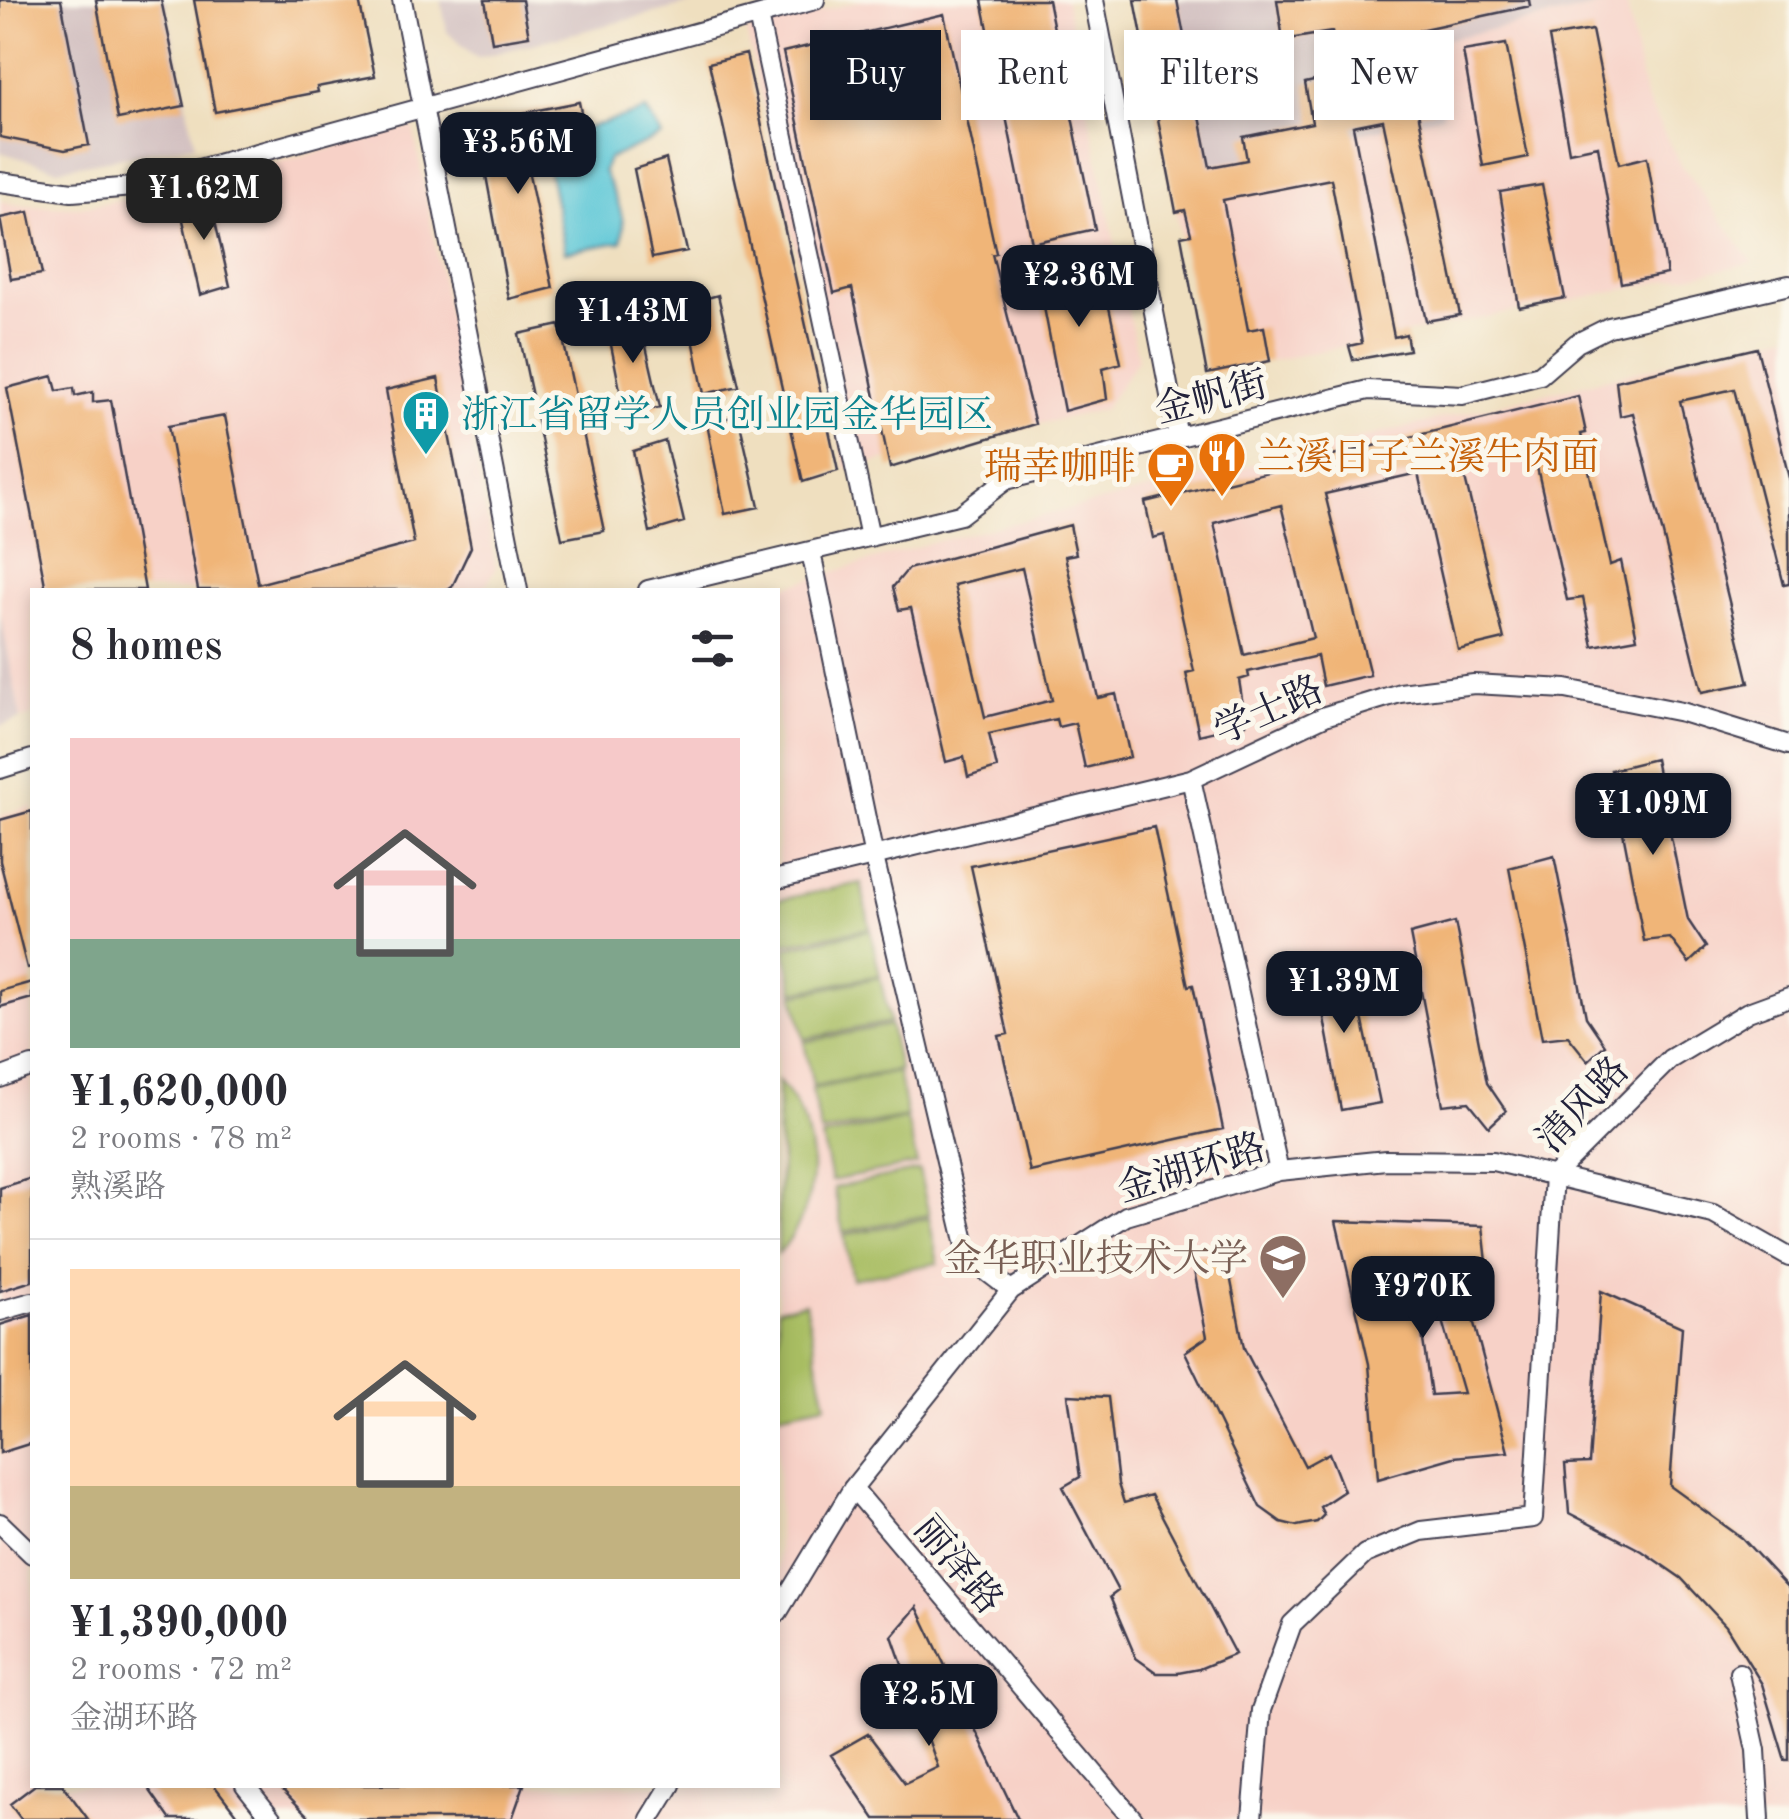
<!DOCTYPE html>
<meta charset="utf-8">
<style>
body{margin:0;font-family:"Old Standard TT","Noto Serif SC",serif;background:#f7f7f7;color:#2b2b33;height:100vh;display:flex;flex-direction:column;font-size:38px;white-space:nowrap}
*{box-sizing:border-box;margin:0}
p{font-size:32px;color:#7c7c81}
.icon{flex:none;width:55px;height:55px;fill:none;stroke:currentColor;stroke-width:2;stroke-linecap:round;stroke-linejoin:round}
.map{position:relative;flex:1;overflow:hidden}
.drawer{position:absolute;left:30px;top:588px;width:750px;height:1200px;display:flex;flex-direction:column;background:#fff;border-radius:0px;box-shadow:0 5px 15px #0003}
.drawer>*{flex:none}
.hud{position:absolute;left:810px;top:30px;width:828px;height:90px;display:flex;gap:20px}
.price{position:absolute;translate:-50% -85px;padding:0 22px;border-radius:20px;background:#111827;color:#fff;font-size:32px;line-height:65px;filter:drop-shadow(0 2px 5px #0008)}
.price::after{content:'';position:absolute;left:50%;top:60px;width:30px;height:22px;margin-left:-15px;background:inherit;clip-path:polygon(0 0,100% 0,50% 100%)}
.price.on{background:#222;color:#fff}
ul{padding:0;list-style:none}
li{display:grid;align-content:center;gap:20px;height:530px;padding:0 40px}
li+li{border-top:2px solid #e1e1e2}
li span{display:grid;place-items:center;height:310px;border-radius:0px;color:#555}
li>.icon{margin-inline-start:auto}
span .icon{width:180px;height:180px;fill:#fffc;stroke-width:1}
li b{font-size:42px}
h2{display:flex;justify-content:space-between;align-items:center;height:120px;padding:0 40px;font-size:42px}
.chip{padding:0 35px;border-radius:0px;background:#fff;box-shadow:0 5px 15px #0003;font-size:35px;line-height:90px}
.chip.on{background:#111827;color:#fff}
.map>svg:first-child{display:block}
.built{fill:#f7d1c7}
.industrial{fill:#d2bfc0}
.green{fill:#a8bd62;stroke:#65704e;stroke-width:2.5}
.water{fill:#5dc7d7;stroke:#407489;stroke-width:2.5}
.building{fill:#f0b578;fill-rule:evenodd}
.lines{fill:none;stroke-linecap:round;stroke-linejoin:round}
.minor-casing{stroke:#413e4f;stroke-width:22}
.minor{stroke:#fff;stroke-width:18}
.labels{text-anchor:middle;stroke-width:10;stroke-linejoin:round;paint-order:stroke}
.street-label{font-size:38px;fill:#22223b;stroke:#fbf7ec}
.culture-label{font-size:38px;fill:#0d838f;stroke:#fbf7ec;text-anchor:start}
.food-label{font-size:38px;fill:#c56008;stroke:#fbf7ec;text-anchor:start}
.education-label{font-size:38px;fill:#785e54;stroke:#fbf7ec;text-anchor:end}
</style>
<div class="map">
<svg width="1789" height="1819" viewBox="0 0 1789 1819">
<rect width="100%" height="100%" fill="#fbf7ec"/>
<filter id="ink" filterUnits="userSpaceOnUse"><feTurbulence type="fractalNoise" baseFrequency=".01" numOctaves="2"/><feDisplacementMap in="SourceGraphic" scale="20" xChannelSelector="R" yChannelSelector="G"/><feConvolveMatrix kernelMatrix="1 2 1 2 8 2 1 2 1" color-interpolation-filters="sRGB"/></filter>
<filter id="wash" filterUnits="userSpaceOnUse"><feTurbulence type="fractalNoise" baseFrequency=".0048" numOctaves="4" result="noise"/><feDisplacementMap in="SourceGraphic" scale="40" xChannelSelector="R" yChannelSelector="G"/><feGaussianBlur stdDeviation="2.25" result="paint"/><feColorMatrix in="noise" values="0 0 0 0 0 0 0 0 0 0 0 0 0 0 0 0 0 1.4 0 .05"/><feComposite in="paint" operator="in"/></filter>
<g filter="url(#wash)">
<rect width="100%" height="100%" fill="#efdfbf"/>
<!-- built -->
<path class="built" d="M863 0H1066L1138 359 1104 409 846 469 746 31Z
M1626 1 1645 97 1678 160 1753 263 1207 374 1169 175 1442 115 1429 43Z
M413 127 496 568 483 590H32V716L21 719 0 612V201L18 205 79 207 154 195Z
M1789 334V1819H0V816L32 806V1785H778V590H774L927 544Z"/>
<!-- industrial -->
<path class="industrial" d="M0 0H165L195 144 57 169 0 152Z
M441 0H705L477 58 447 32Z
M1136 0H1627L1430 43 1443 115 1169 175Z
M0 612 21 719 0 726Z"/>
<!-- green -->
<path class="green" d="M861 883 870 928 784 944 778 900Z
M870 930 880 975 794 992 785 948Z
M880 977 890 1022 804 1039 794 995Z
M890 1025 899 1070 813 1086 804 1042Z
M898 1072 907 1117 821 1133 812 1089Z
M778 1081C824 1131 823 1204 778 1254V1198L782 1157 778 1135Z
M907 1119 917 1164 831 1181 822 1137Z
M919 1170 929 1215 843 1232 834 1188Z
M929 1218 938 1263 852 1279 844 1235Z
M805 1303 826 1404 778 1414V1309Z"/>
<!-- water -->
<path class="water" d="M646 110 662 136 608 159 603 171C613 192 629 218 621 242L565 252 543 142Z"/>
<g id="blocks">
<!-- building -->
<path class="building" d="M0 0H61L89 145 65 150 0 137Z
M96 0H161L184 106 118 119Z
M194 0H359L375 76 317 87 318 92 215 112Z
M485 0H522L529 36 492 42Z
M982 0H1048L1095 229 1032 243Z
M1135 0H1177L1210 167 1247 160 1243 137 1312 123 1305 83 1341 75 1332 32 1283 40 1277 0H1529L1530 6 1419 30 1435 109 1418 112 1460 315 1426 321 1383 120 1353 126 1394 337 1406 334 1409 350 1353 360 1349 346 1362 343 1331 179 1223 200 1248 330 1264 327 1270 361 1207 374 1181 236 1191 234 1185 210 1176 212Z
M944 14 996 253 992 254 1035 424 890 468 852 288 834 293 783 52Z
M1592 30 1619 164 1647 157 1667 274 1621 283 1598 146 1569 152 1549 37Z
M1506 44 1528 157 1483 166 1463 51Z
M746 54 838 471 803 482 709 63Z
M579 102 582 117 519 128 553 288 509 299 476 122Z
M666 159 687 251 652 258 634 169Z
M1542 185 1565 298 1519 307 1500 192Z
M208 191 230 286 200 295 178 198Z
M29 212 42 274 11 279 0 218Z
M1098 256 1121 363 1103 368 1107 399 1064 411 1037 271Z
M718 295 739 386 704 394 686 304Z
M639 316 660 407 625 415 607 325Z
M560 325 604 531 562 539 519 334Z
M1757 348 1789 478V584L1784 585 1734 389 1680 401 1749 683 1702 692 1633 413 1620 416 1616 381Z
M53 376 57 391 74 388 75 396 93 392V402L111 400 145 590H46L7 388Z
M438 378 471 547 452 587 448 590H198L168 426 225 416 258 584 414 543 386 390Z
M1578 396 1586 433 1581 434 1610 565 1621 561 1637 638 1593 646 1583 598 1567 600 1532 445 1461 462 1504 639 1458 650 1418 473 1325 494 1370 675 1323 686 1317 656 1248 672 1249 677 1239 680 1246 724 1199 735 1186 673 1194 671 1164 535 1153 538 1145 502ZM1281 505 1313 638 1244 655 1214 523Z
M738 415 759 507 725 514 707 424Z
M665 441 684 522 650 532 633 451Z
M1070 525 1076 554 1065 556 1098 698 1116 694 1130 757 1085 768 1075 723 1058 727 1056 719 989 734 997 768 968 777 964 757 946 762 911 608 899 610 893 587 908 569ZM1022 568 1052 700 985 717 954 585Z
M1655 759 1688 920 1706 947 1689 963 1670 938 1644 941 1611 770Z
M32 811V967L27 968 0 861V820Z
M1154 827 1188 986 1193 985 1223 1129 1030 1172 999 1036 1008 1034 971 866Z
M1554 856 1586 1017 1605 1045 1588 1061 1568 1036 1542 1039 1509 868Z
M1455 922 1487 1083 1506 1111 1489 1127 1469 1102 1443 1105 1410 934Z
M1314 954 1332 978 1353 974 1380 1103 1341 1110 1319 991 1296 969Z
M32 982V998L0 1007V991Z
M32 1178V1281L0 1291V1188Z
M1336 1221 1483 1226 1490 1289 1466 1293 1508 1452 1454 1457 1378 1479 1369 1364ZM1425 1262 1463 1393 1431 1395 1412 1265Z
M1191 1255H1226L1244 1348 1305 1466 1329 1453 1344 1491 1320 1507 1324 1515 1317 1522 1297 1526 1281 1522 1260 1507 1185 1352 1207 1337Z
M1601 1291 1682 1327 1670 1486 1742 1538 1789 1589V1760H1785L1762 1684 1726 1626 1681 1578 1642 1551 1569 1513 1565 1464 1589 1463Z
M32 1315V1443L0 1453V1325Z
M1068 1395 1108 1397 1118 1484 1124 1503 1151 1495 1235 1654 1199 1669 1178 1673H1157L1136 1658 1110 1597 1118 1591 1063 1487 1080 1477Z
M917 1607 1018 1819H875L831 1755 868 1734 905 1783 938 1767 892 1636Z
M35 1785H63L88 1819H21L10 1804Z
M146 1785H214L240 1819H170Z
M278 1785H524L512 1819H311Z"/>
</g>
</g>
<g filter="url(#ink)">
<use href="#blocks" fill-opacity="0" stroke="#413e4f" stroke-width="2.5"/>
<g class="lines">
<!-- minor casing -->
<g class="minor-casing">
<path id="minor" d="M402 0 518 590
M1094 0 1178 437
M758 16 870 537
M0 182 72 192 133 187 815 0
M811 552 874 857 969 1258 1011 1290
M648 590 960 515 1006 480 1368 390 1462 395 1540 375 1577 343 1609 327 1789 285
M0 769 32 759
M1191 779 1279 1171
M778 879 1191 779 1325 716 1400 693 1474 684 1566 689 1682 712 1789 745
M0 1078 32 1066
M0 1311 32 1302
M853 1488 1133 1819
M0 1523 32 1554
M778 1612 853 1488 1011 1290 1126 1216 1279 1171 1386 1160 1493 1161 1713 1214 1789 1257
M1739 1673 1756 1750 1760 1819
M245 1785 272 1819
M650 1819 671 1785
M1252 1819 1261 1710 1292 1624 1365 1554 1421 1531 1533 1518 1554 1175 1670 1059 1748 1012 1789 997"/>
</g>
<!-- minor -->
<use href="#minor" class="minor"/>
</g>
</g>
<!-- icons -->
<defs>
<g id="building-pin" transform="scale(2.5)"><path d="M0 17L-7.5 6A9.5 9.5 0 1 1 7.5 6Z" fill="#0f9aa8" stroke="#fbf7ec"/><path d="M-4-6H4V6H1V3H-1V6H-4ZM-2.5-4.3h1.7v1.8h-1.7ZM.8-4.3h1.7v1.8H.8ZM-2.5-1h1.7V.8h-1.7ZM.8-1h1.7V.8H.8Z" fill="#fff"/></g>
<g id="restaurant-pin" transform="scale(2.5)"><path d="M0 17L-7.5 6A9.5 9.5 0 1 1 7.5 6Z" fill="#e8710a" stroke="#fbf7ec"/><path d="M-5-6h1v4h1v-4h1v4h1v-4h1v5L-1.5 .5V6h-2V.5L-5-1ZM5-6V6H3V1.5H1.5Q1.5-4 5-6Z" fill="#fff"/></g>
<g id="cafe-pin" transform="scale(2.5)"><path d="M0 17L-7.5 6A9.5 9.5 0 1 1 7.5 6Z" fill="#e8710a" stroke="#fbf7ec"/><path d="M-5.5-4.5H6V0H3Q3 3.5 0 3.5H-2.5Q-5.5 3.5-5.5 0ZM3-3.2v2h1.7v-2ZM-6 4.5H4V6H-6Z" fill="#fff"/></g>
<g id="university-pin" transform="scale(2.5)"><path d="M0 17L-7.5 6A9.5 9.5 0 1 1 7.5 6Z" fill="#8d6e63" stroke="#fbf7ec"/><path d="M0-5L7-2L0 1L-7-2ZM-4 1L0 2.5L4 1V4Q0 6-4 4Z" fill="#fff"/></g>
</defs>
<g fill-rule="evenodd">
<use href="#building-pin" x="426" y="414"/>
<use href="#restaurant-pin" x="1222" y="456"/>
<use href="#cafe-pin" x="1171" y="466"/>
<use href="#university-pin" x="1283" y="1258"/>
</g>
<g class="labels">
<!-- street labels -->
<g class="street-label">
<text transform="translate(1211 396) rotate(-14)" y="13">金帆街</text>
<text transform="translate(1268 709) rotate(-24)" y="13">学士路</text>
<text transform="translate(1582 1104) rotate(-47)" y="13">清风路</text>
<text transform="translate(1191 1167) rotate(-17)" y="13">金湖环路</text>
<text transform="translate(959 1564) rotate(50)" y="13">丽泽路</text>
</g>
<!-- culture labels -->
<g class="culture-label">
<text x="461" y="427">浙江省留学人员创业园金华园区</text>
</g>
<!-- food labels -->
<g class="food-label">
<text x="1257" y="469">兰溪日子兰溪牛肉面</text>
<text x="1136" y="479" text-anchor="end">瑞幸咖啡</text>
</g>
<!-- education labels -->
<g class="education-label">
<text x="1248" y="1271">金华职业技术大学</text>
</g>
</g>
</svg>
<b class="price" style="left:518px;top:197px">¥3.56M</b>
<b class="price on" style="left:204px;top:243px">¥1.62M</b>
<b class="price" style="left:1079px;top:330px">¥2.36M</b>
<b class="price" style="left:633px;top:366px">¥1.43M</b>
<b class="price" style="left:1653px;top:858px">¥1.09M</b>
<b class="price" style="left:1344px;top:1036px">¥1.39M</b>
<b class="price" style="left:1423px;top:1341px">¥970K</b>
<b class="price" style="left:929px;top:1749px">¥2.5M</b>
<div class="hud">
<a class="chip on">Buy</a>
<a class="chip">Rent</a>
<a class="chip">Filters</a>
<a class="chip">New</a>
</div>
<section class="drawer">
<h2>8 homes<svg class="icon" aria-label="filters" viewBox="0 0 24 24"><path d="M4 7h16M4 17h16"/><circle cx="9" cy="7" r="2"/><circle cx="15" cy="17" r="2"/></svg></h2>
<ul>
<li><span style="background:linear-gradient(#f6c9c9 65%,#7fa58c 0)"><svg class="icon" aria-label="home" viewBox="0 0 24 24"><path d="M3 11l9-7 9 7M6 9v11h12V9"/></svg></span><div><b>¥1,620,000</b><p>2 rooms · 78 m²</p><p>熟溪路</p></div></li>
<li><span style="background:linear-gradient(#ffd9b3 70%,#c2b280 0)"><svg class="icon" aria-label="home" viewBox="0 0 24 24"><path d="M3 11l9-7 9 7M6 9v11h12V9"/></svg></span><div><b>¥1,390,000</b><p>2 rooms · 72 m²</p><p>金湖环路</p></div></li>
</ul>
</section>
</div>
